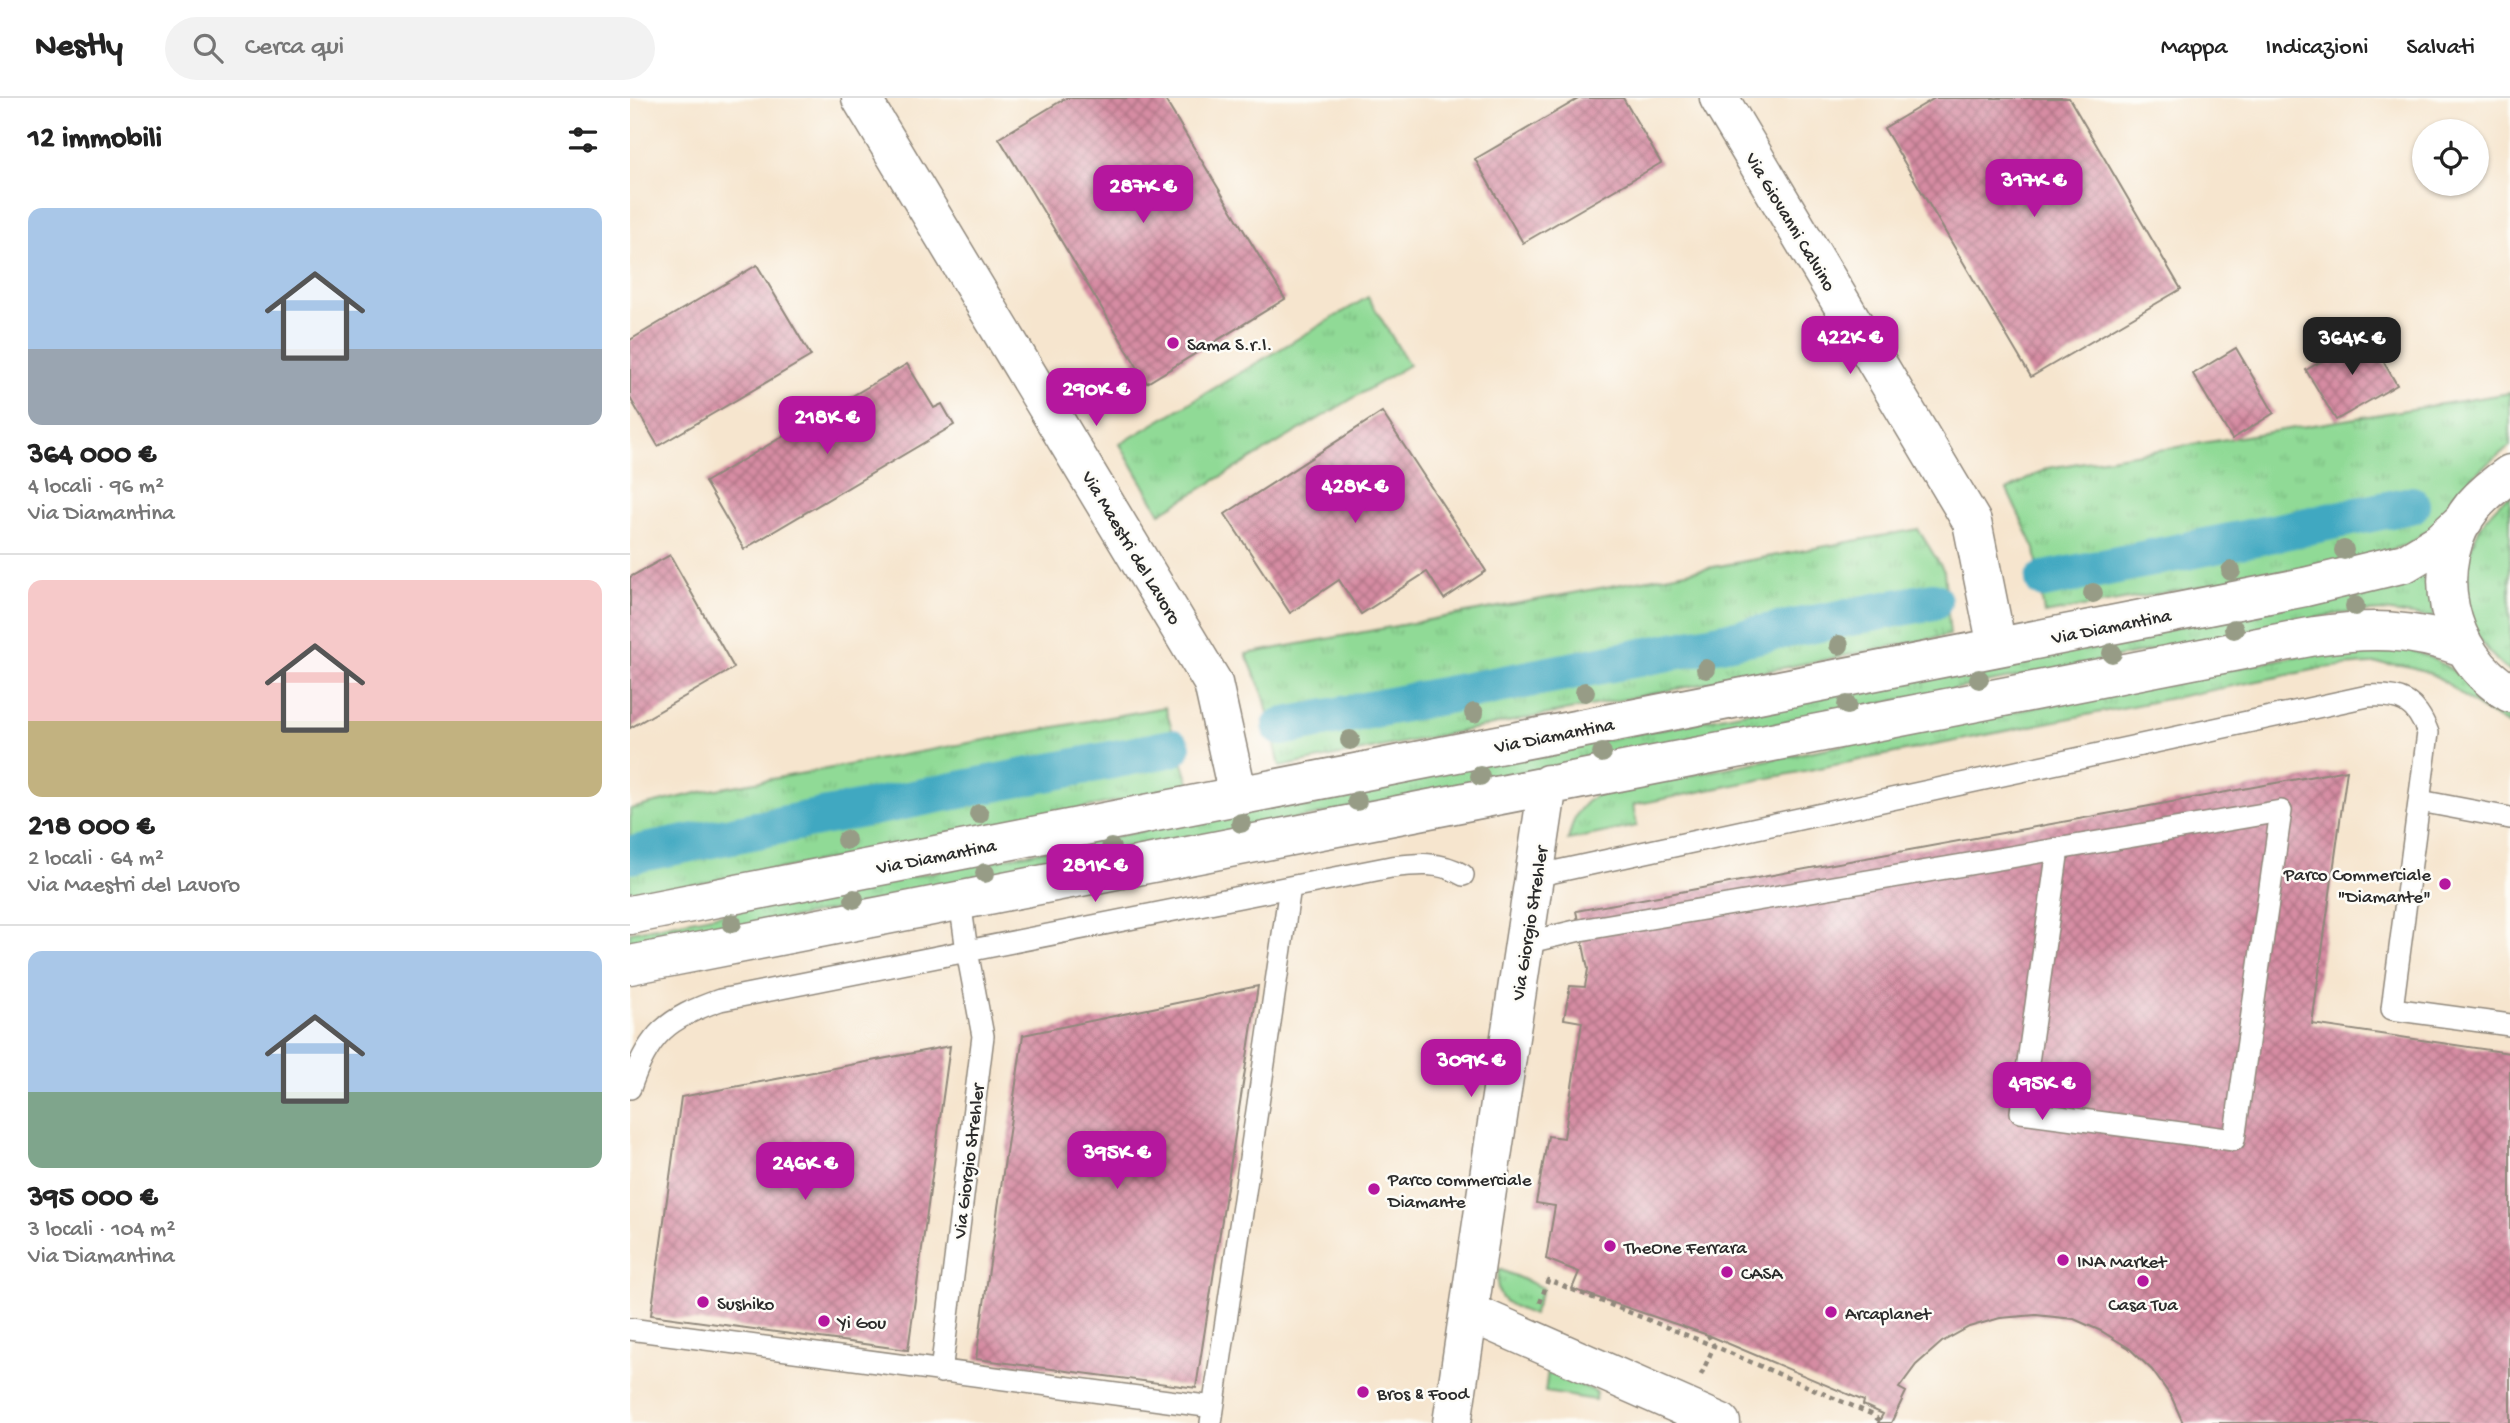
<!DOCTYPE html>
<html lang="it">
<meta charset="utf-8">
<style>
body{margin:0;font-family:"Gochi Hand",sans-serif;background:#f2f2f2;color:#222;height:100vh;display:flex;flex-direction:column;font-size:26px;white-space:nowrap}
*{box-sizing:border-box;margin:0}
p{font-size:23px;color:#767676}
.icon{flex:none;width:38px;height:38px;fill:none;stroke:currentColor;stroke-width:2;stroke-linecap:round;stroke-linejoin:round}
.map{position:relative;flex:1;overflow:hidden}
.sheet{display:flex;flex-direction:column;background:#fff;width:630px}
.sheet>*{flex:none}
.controls{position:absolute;left:1782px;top:21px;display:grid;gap:14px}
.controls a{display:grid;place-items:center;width:77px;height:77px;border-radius:50%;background:#fff;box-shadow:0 2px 5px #0004;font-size:35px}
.price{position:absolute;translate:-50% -60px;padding:0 16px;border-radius:14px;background:#b5179e;color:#fff;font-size:23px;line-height:46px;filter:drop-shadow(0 2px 4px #0008)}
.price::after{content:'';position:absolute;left:50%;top:42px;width:21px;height:16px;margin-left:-10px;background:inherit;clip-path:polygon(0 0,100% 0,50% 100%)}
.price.selected{background:#222;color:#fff}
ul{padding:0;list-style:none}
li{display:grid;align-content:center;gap:14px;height:371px;padding:0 28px}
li+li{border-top:2px solid #e0e0e0}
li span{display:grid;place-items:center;height:217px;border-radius:14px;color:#555}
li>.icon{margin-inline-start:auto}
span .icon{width:126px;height:126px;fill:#fffc;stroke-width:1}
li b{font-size:30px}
h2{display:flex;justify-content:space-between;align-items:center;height:84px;padding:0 28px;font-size:30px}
header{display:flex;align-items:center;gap:42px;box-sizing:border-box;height:98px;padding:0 35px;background:#fff;border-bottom:2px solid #e0e0e0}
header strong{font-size:33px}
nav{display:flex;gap:38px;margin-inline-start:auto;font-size:24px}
.search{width:490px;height:63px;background:#f2f2f2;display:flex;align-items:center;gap:18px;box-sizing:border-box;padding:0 24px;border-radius:38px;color:#767676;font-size:26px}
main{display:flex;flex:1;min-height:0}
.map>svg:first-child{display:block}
.grass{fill:url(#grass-tufts);stroke:#5e8260;stroke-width:2}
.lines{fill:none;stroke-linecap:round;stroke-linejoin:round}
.canal{stroke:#40a8c1;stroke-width:38}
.building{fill:url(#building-cross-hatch)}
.service-casing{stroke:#90887c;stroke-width:24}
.minor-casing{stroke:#90887c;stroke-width:41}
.path{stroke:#90887c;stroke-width:4.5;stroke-dasharray:5 5;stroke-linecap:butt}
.service{stroke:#fff;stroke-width:21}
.minor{stroke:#fff;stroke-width:38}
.tree{fill:#979c86}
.poi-dot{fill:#b5179e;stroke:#fdfcf7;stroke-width:2.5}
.labels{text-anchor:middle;stroke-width:5;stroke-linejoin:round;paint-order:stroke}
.street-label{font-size:19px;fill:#2b2b2b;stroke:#fdfcf7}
.poi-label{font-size:19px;fill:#2b2b2b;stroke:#fdfcf7;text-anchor:start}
</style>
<header>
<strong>Nestly</strong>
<div class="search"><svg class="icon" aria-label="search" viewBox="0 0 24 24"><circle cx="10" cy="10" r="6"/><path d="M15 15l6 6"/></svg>Cerca qui</div>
<nav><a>Mappa</a><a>Indicazioni</a><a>Salvati</a></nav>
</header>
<main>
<section class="sheet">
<h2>12 immobili<svg class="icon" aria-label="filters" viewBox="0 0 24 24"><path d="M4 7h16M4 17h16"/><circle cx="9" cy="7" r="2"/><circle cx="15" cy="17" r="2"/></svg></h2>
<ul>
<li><span style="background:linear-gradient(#a9c7e8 65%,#9aa5b1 0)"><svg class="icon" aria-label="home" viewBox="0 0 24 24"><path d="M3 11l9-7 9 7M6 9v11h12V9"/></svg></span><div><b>364 000 €</b><p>4 locali · 96 m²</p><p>Via Diamantina</p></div></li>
<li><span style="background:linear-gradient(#f6c9c9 65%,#c2b280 0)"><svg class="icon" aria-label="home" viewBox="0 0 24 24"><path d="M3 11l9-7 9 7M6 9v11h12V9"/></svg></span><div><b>218 000 €</b><p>2 locali · 64 m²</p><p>Via Maestri del Lavoro</p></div></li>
<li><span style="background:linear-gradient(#a9c7e8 65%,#7fa58c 0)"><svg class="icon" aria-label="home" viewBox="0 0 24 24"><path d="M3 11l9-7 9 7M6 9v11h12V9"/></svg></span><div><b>395 000 €</b><p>3 locali · 104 m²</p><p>Via Diamantina</p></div></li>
</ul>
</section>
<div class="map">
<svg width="1880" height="1325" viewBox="0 0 1880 1325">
<defs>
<pattern id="grass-tufts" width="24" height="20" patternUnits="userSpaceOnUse" patternTransform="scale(1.75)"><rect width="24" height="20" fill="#90da96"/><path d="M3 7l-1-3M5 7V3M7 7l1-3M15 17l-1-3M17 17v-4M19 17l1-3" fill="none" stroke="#7cbb81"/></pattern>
<pattern id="building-cross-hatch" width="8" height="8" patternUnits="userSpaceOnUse" patternTransform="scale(1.75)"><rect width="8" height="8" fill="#d68ca3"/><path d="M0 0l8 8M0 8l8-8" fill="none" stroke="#ae7385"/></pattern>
</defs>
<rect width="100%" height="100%" fill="#fdfcf7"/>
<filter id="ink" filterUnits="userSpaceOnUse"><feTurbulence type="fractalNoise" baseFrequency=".0143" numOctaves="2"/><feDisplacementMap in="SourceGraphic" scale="14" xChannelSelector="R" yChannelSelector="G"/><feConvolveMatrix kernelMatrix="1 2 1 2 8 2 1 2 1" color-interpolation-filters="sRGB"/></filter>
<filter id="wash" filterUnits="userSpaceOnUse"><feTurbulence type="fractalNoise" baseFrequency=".00686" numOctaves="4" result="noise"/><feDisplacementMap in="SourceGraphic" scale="28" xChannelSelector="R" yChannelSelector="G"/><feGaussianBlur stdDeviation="1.57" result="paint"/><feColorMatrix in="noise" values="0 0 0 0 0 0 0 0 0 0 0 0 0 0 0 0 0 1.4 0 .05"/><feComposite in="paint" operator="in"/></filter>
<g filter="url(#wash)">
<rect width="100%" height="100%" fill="#f6e5ce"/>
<!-- grass -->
<path class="grass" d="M738 199 779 267 530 415 490 346Z
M1880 295V348L1852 370 1824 398 1803 429 1780 445 1747 457 1414 516 1405 451 1377 392 1418 370Z
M1880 397V574C1864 562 1848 542 1841 523 1838 517 1838 508 1837 502 1831 462 1846 421 1880 397Z
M1288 431 1314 473 1320 537 650 669 634 598 616 556Z
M1801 474 1804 520 1754 513 1706 516 0 852V834L1744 490Z
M1771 548C1790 555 1809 562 1826 575 1845 589 1858 601 1880 614V627C1869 621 1857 615 1847 608 1828 595 1813 579 1791 572 1760 561 1725 567 1693 570L1003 707 1007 728 938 742C944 718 947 709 969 695L1693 553Z
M535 609 560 688 234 755 0 799V711L76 693Z
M869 1171 913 1190 903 1217C877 1206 862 1203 869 1171Z
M918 1273 967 1294 965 1302 915 1294Z"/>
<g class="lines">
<!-- canal -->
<path class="canal" d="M1414 482 1781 407
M651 629 1303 503
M0 757 542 650"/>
</g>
<g id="blocks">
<!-- building -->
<path class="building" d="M436 0H534L655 201 517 285 369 40Z
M950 0H993L1031 65 893 145 845 61Z
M1305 0H1439L1551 191 1401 279 1254 30Z
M127 167 181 258 28 348 0 300V242Z
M1738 237 1767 287 1706 322 1676 272Z
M1606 250 1644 315 1602 341 1563 276Z
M277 266 304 310 312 306 324 327 114 451 75 384Z
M752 314 856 473 814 501 797 474 731 516 709 482 660 515 595 416Z
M40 457 104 570 0 630V479Z
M1717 672 1682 926 1880 955V1325H1553L1542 1300 1522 1272 1499 1250 1471 1233 1444 1221 1406 1217 1370 1220 1339 1229 1312 1244 1286 1267 1269 1290 1276 1294 1261 1325H1248L1253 1316 1233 1307 1234 1303 1078 1237 942 1191 949 1174 916 1161 925 1108 906 1105 918 1038 934 1040 952 924 934 921 940 888 955 889 958 871 946 813Z
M628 888 566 1290 346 1261 393 937Z
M320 948 278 1252 21 1217 51 999Z"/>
</g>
</g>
<g filter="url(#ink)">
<use href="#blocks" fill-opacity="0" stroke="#90887c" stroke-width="2"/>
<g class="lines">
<!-- service casing -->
<g class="service-casing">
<path id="service" d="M1790 703 1880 720
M905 778 1738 598C1771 596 1786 603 1798 635L1762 911 1880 927
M895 845 950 832 1651 713 1604 1042 1391 1014 1428 751
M0 990C18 936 38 920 90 902L761 769C786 766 811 763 833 777
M0 1231 583 1309
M311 1274 353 938 337 853 330 803
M581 1325 660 789"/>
</g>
<!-- minor casing -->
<g class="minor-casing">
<path id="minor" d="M231 0 583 585 608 698
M1089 0 1342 424 1367 549
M1880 376C1867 385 1854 395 1843 408 1796 465 1816 559 1880 595
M0 817 1675 489 1775 465 1810 444 1834 422
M0 867 1685 538C1739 530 1781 530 1833 549
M839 1214 1091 1325
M822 1325 918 686"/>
</g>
<!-- path -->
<path class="path" d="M910 1205 918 1182 1084 1248 1241 1316 1249 1322
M1071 1277 1084 1248 1078 1237"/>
<!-- service -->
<use href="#service" class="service"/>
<!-- minor -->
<use href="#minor" class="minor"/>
</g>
<!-- trees -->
<g class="tree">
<circle cx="1714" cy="452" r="10"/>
<circle cx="1601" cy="473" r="10"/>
<circle cx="1463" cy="495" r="10"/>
<circle cx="1725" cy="508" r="10"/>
<circle cx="1604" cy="531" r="10"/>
<circle cx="1209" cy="547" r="10"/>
<circle cx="1482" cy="555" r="10"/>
<circle cx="1076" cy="571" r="10"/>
<circle cx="1349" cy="581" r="10"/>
<circle cx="955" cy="594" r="10"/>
<circle cx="1217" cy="607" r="10"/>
<circle cx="844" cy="615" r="10"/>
<circle cx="720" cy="642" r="10"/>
<circle cx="972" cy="655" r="10"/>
<circle cx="850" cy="678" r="10"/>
<circle cx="727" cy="703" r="10"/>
<circle cx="349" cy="716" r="10"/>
<circle cx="611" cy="725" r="10"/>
<circle cx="216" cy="742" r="10"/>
<circle cx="481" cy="750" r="10"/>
<circle cx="355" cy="775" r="10"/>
<circle cx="224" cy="801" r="10"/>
<circle cx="102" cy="825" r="10"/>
</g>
</g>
<!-- markers -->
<g class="poi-dot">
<circle cx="543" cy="245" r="7"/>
<circle cx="1815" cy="786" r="7"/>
<circle cx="744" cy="1091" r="7"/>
<circle cx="980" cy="1148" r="7"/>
<circle cx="1433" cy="1162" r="7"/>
<circle cx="1097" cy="1174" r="7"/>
<circle cx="1513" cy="1183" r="7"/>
<circle cx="73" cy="1204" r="7"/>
<circle cx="1201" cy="1214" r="7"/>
<circle cx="194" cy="1223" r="7"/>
<circle cx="733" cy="1294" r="7"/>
</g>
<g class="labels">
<!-- street labels -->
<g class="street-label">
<text transform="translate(1162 123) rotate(59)" y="7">Via Giovanni Calvino</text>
<text transform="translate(503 449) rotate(59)" y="7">Via Maestri del Lavoro</text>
<text transform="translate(1481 527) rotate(-11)" y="7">Via Diamantina</text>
<text transform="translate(924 636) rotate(-11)" y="7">Via Diamantina</text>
<text transform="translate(306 757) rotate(-11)" y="7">Via Diamantina</text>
<text transform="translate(898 825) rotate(-81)" y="7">Via Giorgio Strehler</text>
<text transform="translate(337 1063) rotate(-83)" y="7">Via Giorgio Strehler</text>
</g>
<!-- poi labels -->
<g class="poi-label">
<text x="557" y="252">Sama S.r.l.</text>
<text x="1801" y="782" text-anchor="end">Parco Commerciale<tspan x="1801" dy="22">"Diamante"</tspan></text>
<text x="758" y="1087">Parco commerciale<tspan x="758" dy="22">Diamante</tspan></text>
<text x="994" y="1155">TheOne Ferrara</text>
<text x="1447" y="1169">INA Market</text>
<text x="1111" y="1181">CASA</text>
<text x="87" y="1211">Sushiko</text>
<text x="1513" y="1212" text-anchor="middle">Casa Tua</text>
<text x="1215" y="1221">Arcaplanet</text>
<text x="208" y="1230">Yi Gou</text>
<text x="747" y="1301">Bros &amp; Food</text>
</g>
</g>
</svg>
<div class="controls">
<a><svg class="icon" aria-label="locate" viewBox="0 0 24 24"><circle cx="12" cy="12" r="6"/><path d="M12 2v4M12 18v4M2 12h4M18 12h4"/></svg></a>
</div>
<b class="price" style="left:1404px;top:121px">317K €</b>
<b class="price" style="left:513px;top:127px">287K €</b>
<b class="price" style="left:1220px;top:278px">422K €</b>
<b class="price selected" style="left:1722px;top:279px">364K €</b>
<b class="price" style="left:466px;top:330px">290K €</b>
<b class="price" style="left:197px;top:358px">218K €</b>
<b class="price" style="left:725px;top:427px">428K €</b>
<b class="price" style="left:465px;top:806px">281K €</b>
<b class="price" style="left:841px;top:1001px">309K €</b>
<b class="price" style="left:1412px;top:1024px">495K €</b>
<b class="price" style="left:487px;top:1093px">395K €</b>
<b class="price" style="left:175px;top:1104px">246K €</b>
</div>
</main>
